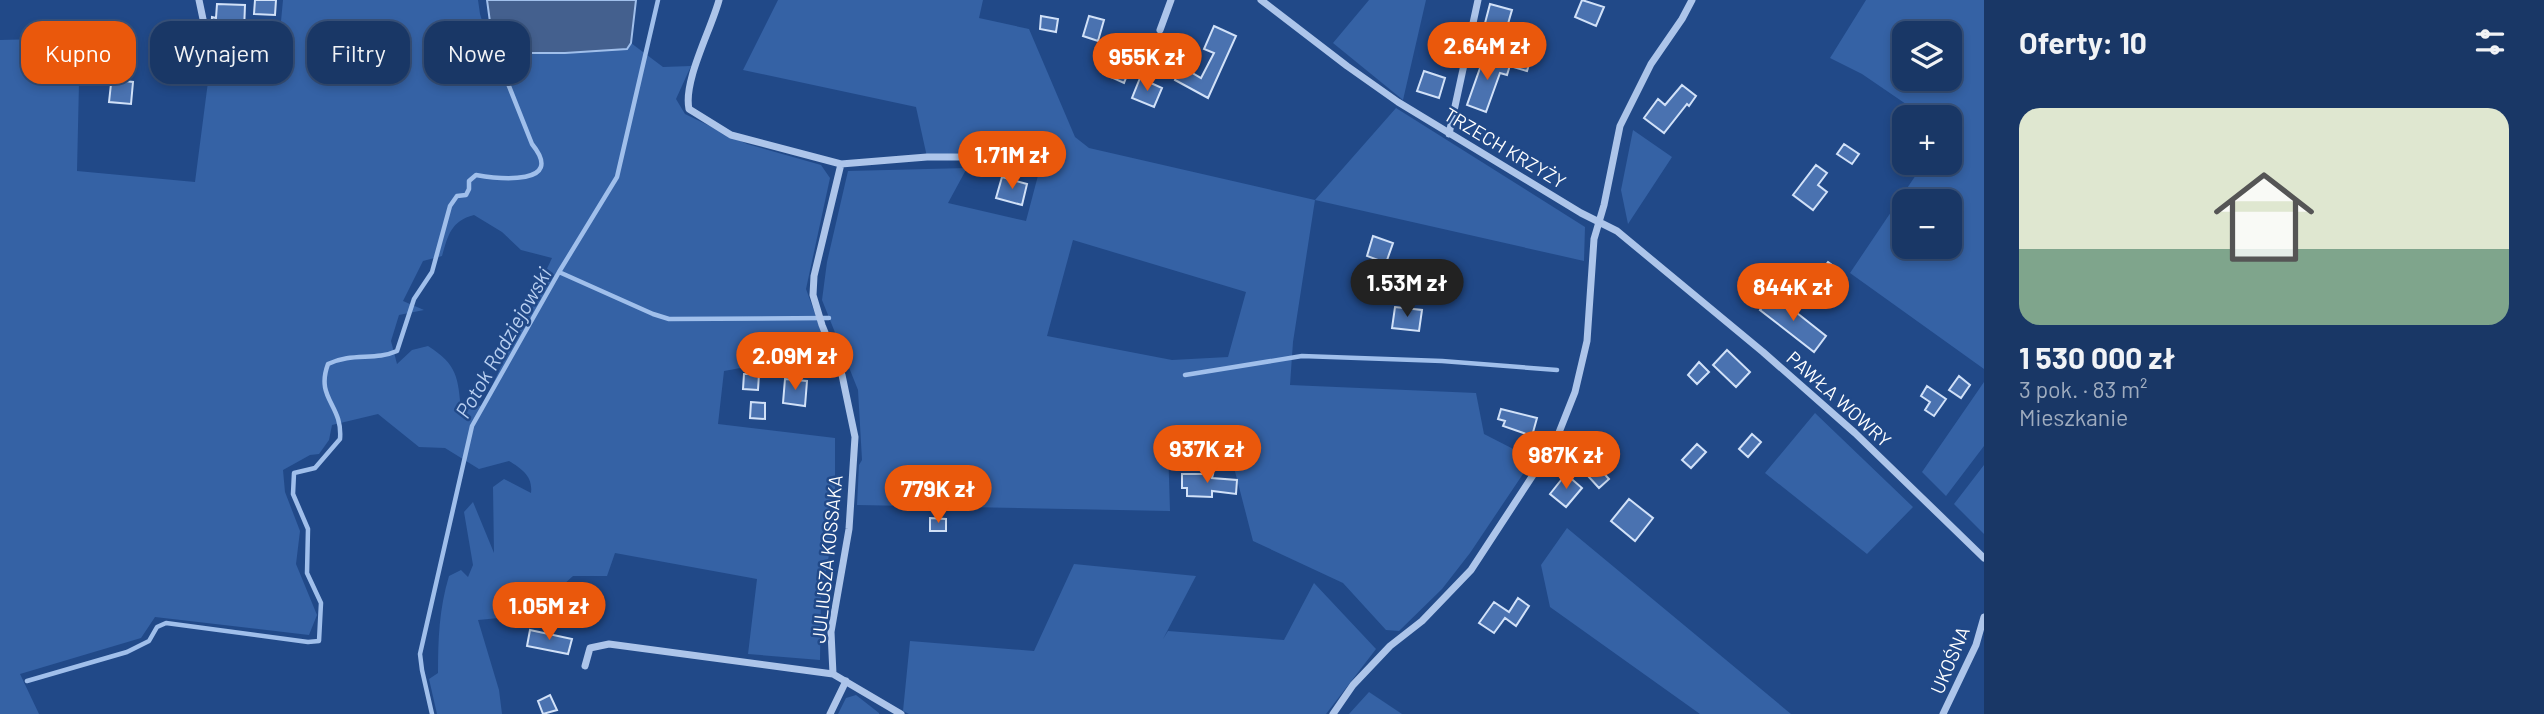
<!DOCTYPE html>
<html lang="pl">
<meta charset="utf-8">
<style>
body{margin:0;font-family:Barlow,sans-serif;background:#26426f;color:#f1f3f6;height:100vh;display:flex;flex-direction:column;font-size:26px;white-space:nowrap}
*{box-sizing:border-box;margin:0}
p{font-size:23px;color:#9facbf}
.icon{flex:none;width:38px;height:38px;fill:none;stroke:currentColor;stroke-width:2;stroke-linecap:round;stroke-linejoin:round}
.map{position:relative;flex:1;overflow:hidden}
.side{display:flex;flex-direction:column;background:#193766;width:560px}
.side>*{flex:none}
.hud{position:absolute;left:21px;top:21px;width:665px;height:63px;display:flex;gap:14px}
.fabs{position:absolute;left:1892px;top:21px;display:grid;gap:14px}
.fabs a{display:grid;place-items:center;width:70px;height:70px;border-radius:14px;background:#193766;box-shadow:0 4px 10px #0003,0 0 0 2px #37517a;font-size:35px}
.price{position:absolute;translate:-50% -60px;padding:0 16px;border-radius:24px;background:#ea580c;color:#fff;font-size:23px;line-height:46px;filter:drop-shadow(0 2px 4px #0008)}
.price::after{content:'';position:absolute;left:50%;top:42px;width:21px;height:16px;margin-left:-10px;background:inherit;clip-path:polygon(0 0,100% 0,50% 100%)}
.price.selected{background:#222;color:#fff}
ul{padding:0;list-style:none}
li{display:grid;align-content:center;gap:14px;height:371px;padding:0 35px}
li+li{border-top:2px solid #37517a}
li span{display:grid;place-items:center;height:217px;border-radius:21px;color:#555}
li>.icon{margin-inline-start:auto}
span .icon{width:126px;height:126px;fill:#fffc;stroke-width:1}
li b{font-size:30px}
h2{display:flex;justify-content:space-between;align-items:center;height:84px;padding:0 35px;font-size:30px}
.tag{padding:0 24px;border-radius:21px;background:#193766;box-shadow:0 4px 10px #0003,0 0 0 2px #37517a;font-size:24px;line-height:63px}
.tag.selected{background:#ea580c;color:#fff}
main{display:flex;flex:1;min-height:0}
.map>svg:first-child{display:block}
.green{fill:#3562a5;fill-rule:evenodd}
.water{fill:#44608e;stroke:#a0bfeb;stroke-width:2}
.lines{fill:none;stroke-linecap:round;stroke-linejoin:round}
.stream{stroke:#a0bfeb;stroke-width:4.5}
.building{fill:#4a72b0;stroke:#d1e1f8;stroke-width:2}
.street{stroke:#adc5ea;stroke-width:7}
.labels{text-anchor:middle;stroke-width:5;stroke-linejoin:round;paint-order:stroke}
.street-label{font-size:19px;fill:#fff;stroke:#214988}
.water-label{font-size:21px;font-style:italic;fill:#b8cff1;stroke:#214988}
</style>
<main>
<div class="map">
<svg width="1984" height="714" viewBox="0 0 1984 714">
<rect width="100%" height="100%" fill="#214988"/>
<!-- green -->
<path class="green" d="M283 0H478L480 14 492 53H565L626 49 631 43 663 67 691 66 676 99 685 114 747 144 821 165 830 178 806 289 829 352 724 371 718 424 835 438V525L821 595 820 660 748 654 757 579 615 553 607 576H573L542 604 530 605 509 617 478 620 499 690 502 714H437L429 679 438 673C438 640 439 609 449 576L461 570 468 577 473 565 464 512 473 502 494 553 493 487 504 479 531 493C533 476 522 469 509 461L479 469 445 448 419 447 378 414 332 425 329 440 319 454 310 455 283 470 285 492 300 531 296 564 317 615 309 635 155 617 141 638 20 674 39 714H0V40L80 38 77 171 195 182 209 74 275 85ZM474 215 502 232 521 250 552 258 483 405 461 411C458 378 458 365 428 346L412 350 397 364 391 341 399 315 424 310 403 301 423 261 442 256C448 235 451 221 474 215Z
M778 0H983L979 18 1029 29 1075 137 1089 148 1315 200 1396 108 1585 227 1584 261 1315 200 1293 342 1290 385 1476 393 1484 434 1533 459 1470 553 1442 589 1399 631 1386 630 1343 583 1253 541 1223 425 1168 446 1170 511 857 505 859 465 862 460 858 390 822 300 827 262 848 171 967 168 948 203 1026 221 1045 149 987 133 977 151 927 157 916 107 743 70ZM1073 240 1246 292 1228 357 1172 360 1047 336Z
M1369 0H1426L1403 100 1333 43Z
M1866 0H1984V369L1850 273 1924 163H1950V117H1925L1862 74 1830 58ZM1904 33H1950V79H1904ZM1904 201H1950V247H1904Z
M1633 130 1672 157 1628 224 1621 190Z
M1984 382V446L1946 496 1922 472Z
M1815 413 1913 507 1867 554 1765 473Z
M1984 465V534L1954 504Z
M1567 528 1791 714H1700L1550 607 1541 565Z
M1074 564 1196 576 1163 639 1168 631 1284 640 1314 583 1376 649 1326 714H909L903 711 910 641 1034 651Z
M1369 692 1402 714H1349Z
M856 695 879 713V714H838L846 698Z"/>
<!-- water -->
<path class="water" d="M487 0H636L631 43 627 49 565 53H500L493 44Z"/>
<g class="lines">
<!-- stream -->
<path class="stream" d="M559 272 653 314 669 319 829 318
M1185 375 1302 356 1442 361 1557 370
M27 681 127 652 149 641 157 627 166 623 308 642 319 641 321 603 307 573 308 529 293 494 294 473 315 468 340 439C343 404 315 399 328 364 352 352 375 361 397 351L414 299 432 272 450 206 457 196 466 195 469 189V181L476 175C499 179 566 186 532 144L501 66 500 53
M432 714 422 670 420 654 472 426 559 272 617 177 658 0"/>
</g>
<!-- building -->
<path class="building" d="M255 0H276L275 15 254 14Z
M1582 0 1604 7 1596 26 1575 17Z
M217 4 245 5 244 31 211 30 212 17 216 18Z
M1490 4 1512 10 1505 34 1488 29 1489 24 1485 23Z
M1041 16 1058 19 1056 32 1040 29Z
M1089 16 1104 20 1098 41 1083 36Z
M1214 26 1236 36 1208 98 1175 80 1182 67 1201 78 1214 53 1204 49Z
M1436 30 1460 37 1456 51 1432 44Z
M1513 53 1531 58 1527 71 1510 66Z
M1485 54 1511 62 1507 75 1500 73 1486 112 1467 105Z
M1112 55 1132 63 1124 83 1104 74Z
M1424 71 1445 78 1439 98 1417 91Z
M112 75 125 77 124 81 133 82 131 104 109 102Z
M1140 78 1162 88 1154 107 1132 98Z
M1682 85 1696 96 1689 106 1687 104 1664 133 1644 118 1658 99 1665 105Z
M1844 144 1859 154 1852 164 1837 154Z
M1816 165 1827 173 1818 185 1827 192 1813 210 1793 195Z
M1002 177 1027 184 1022 205 996 198Z
M1373 236 1393 243 1386 263 1367 256Z
M1828 262 1839 270 1824 289 1813 281Z
M1773 294 1826 336 1814 352 1760 310Z
M1395 307 1422 310 1419 331 1392 328Z
M1727 350 1750 372 1736 387 1713 365Z
M1699 362 1709 372 1697 384 1688 375Z
M744 374H759L758 390 743 389Z
M1959 376 1970 385 1961 398 1949 390Z
M785 379 807 381 805 406 783 403Z
M1927 386 1946 399 1934 416 1925 410 1930 402 1921 396Z
M751 402 765 403V419L750 418Z
M1501 409 1537 418 1532 436 1503 426 1505 421 1498 419Z
M1752 434 1761 442 1748 457 1739 449Z
M1697 444 1706 452 1691 468 1682 460Z
M1597 466 1609 479 1599 488 1588 476Z
M1182 474H1213L1212 478 1237 480 1236 494 1212 491V497L1187 496V488H1182Z
M1566 474 1582 488 1566 507 1550 494Z
M1629 499 1653 518 1635 541 1611 521Z
M930 518 946 519V531H930Z
M1518 598 1529 606 1516 626 1505 618 1494 633 1479 623 1494 602 1509 612Z
M530 630 572 639 568 654 527 646Z
M550 695 557 710 543 714 538 701Z"/>
<g class="lines">
<!-- street -->
<path class="street" d="M199 0 203 19 202 50
M719 0C711 30 683 81 689 109L731 135 841 164 814 276 813 295 822 325 842 375 855 437 849 529 831 632 833 674 901 714
M1261 0 1347 66 1398 102 1581 213 1617 231 1763 352 1855 433 1984 558
M1160 30 1171 0
M1449 134 1478 0
M841 164 927 157H971
M585 666 590 648 609 644 833 674
M830 714 846 681
M1333 714 1353 685 1390 646 1422 621 1471 570 1556 440 1575 392 1587 341 1594 239 1604 205 1620 126 1651 64 1682 19 1692 0
M1943 714 1976 645 1984 617"/>
</g>
<g class="labels">
<!-- street labels -->
<g class="street-label">
<text transform="translate(1505 148) rotate(31)" y="7">TRZECH KRZYŻY</text>
<text transform="translate(1839 399) rotate(42)" y="7">PAWŁA WOWRY</text>
<text transform="translate(827 559) rotate(-84)" y="7">JULIUSZA KOSSAKA</text>
<text transform="translate(1950 660) rotate(-67)" y="7">UKOŚNA</text>
</g>
<!-- water labels -->
<g class="water-label">
<text transform="translate(504 343) rotate(-60)" y="7">Potok Radziejowski</text>
</g>
</g>
</svg>
<div class="fabs">
<a><svg class="icon" aria-label="layers" viewBox="0 0 24 24"><path d="M12 4l9 5-9 5-9-5zM3 14l9 5 9-5"/></svg></a>
<a>+</a>
<a>−</a>
</div>
<b class="price" style="left:1487px;top:82px">2.64M zł</b>
<b class="price" style="left:1147px;top:93px">955K zł</b>
<b class="price" style="left:1012px;top:191px">1.71M zł</b>
<b class="price selected" style="left:1407px;top:319px">1.53M zł</b>
<b class="price" style="left:1793px;top:323px">844K zł</b>
<b class="price" style="left:795px;top:392px">2.09M zł</b>
<b class="price" style="left:1207px;top:485px">937K zł</b>
<b class="price" style="left:1566px;top:491px">987K zł</b>
<b class="price" style="left:938px;top:525px">779K zł</b>
<b class="price" style="left:549px;top:642px">1.05M zł</b>
<div class="hud">
<a class="tag selected">Kupno</a>
<a class="tag">Wynajem</a>
<a class="tag">Filtry</a>
<a class="tag">Nowe</a>
</div>
</div>
<section class="side">
<h2>Oferty: 10<svg class="icon" aria-label="filters" viewBox="0 0 24 24"><path d="M4 7h16M4 17h16"/><circle cx="9" cy="7" r="2"/><circle cx="15" cy="17" r="2"/></svg></h2>
<ul>
<li><span style="background:linear-gradient(#dfe7d0 65%,#7fa58c 0)"><svg class="icon" aria-label="home" viewBox="0 0 24 24"><path d="M3 11l9-7 9 7M6 9v11h12V9"/></svg></span><div><b>1 530 000 zł</b><p>3 pok. · 83 m²</p><p>Mieszkanie</p></div></li>
</ul>
</section>
</main>
